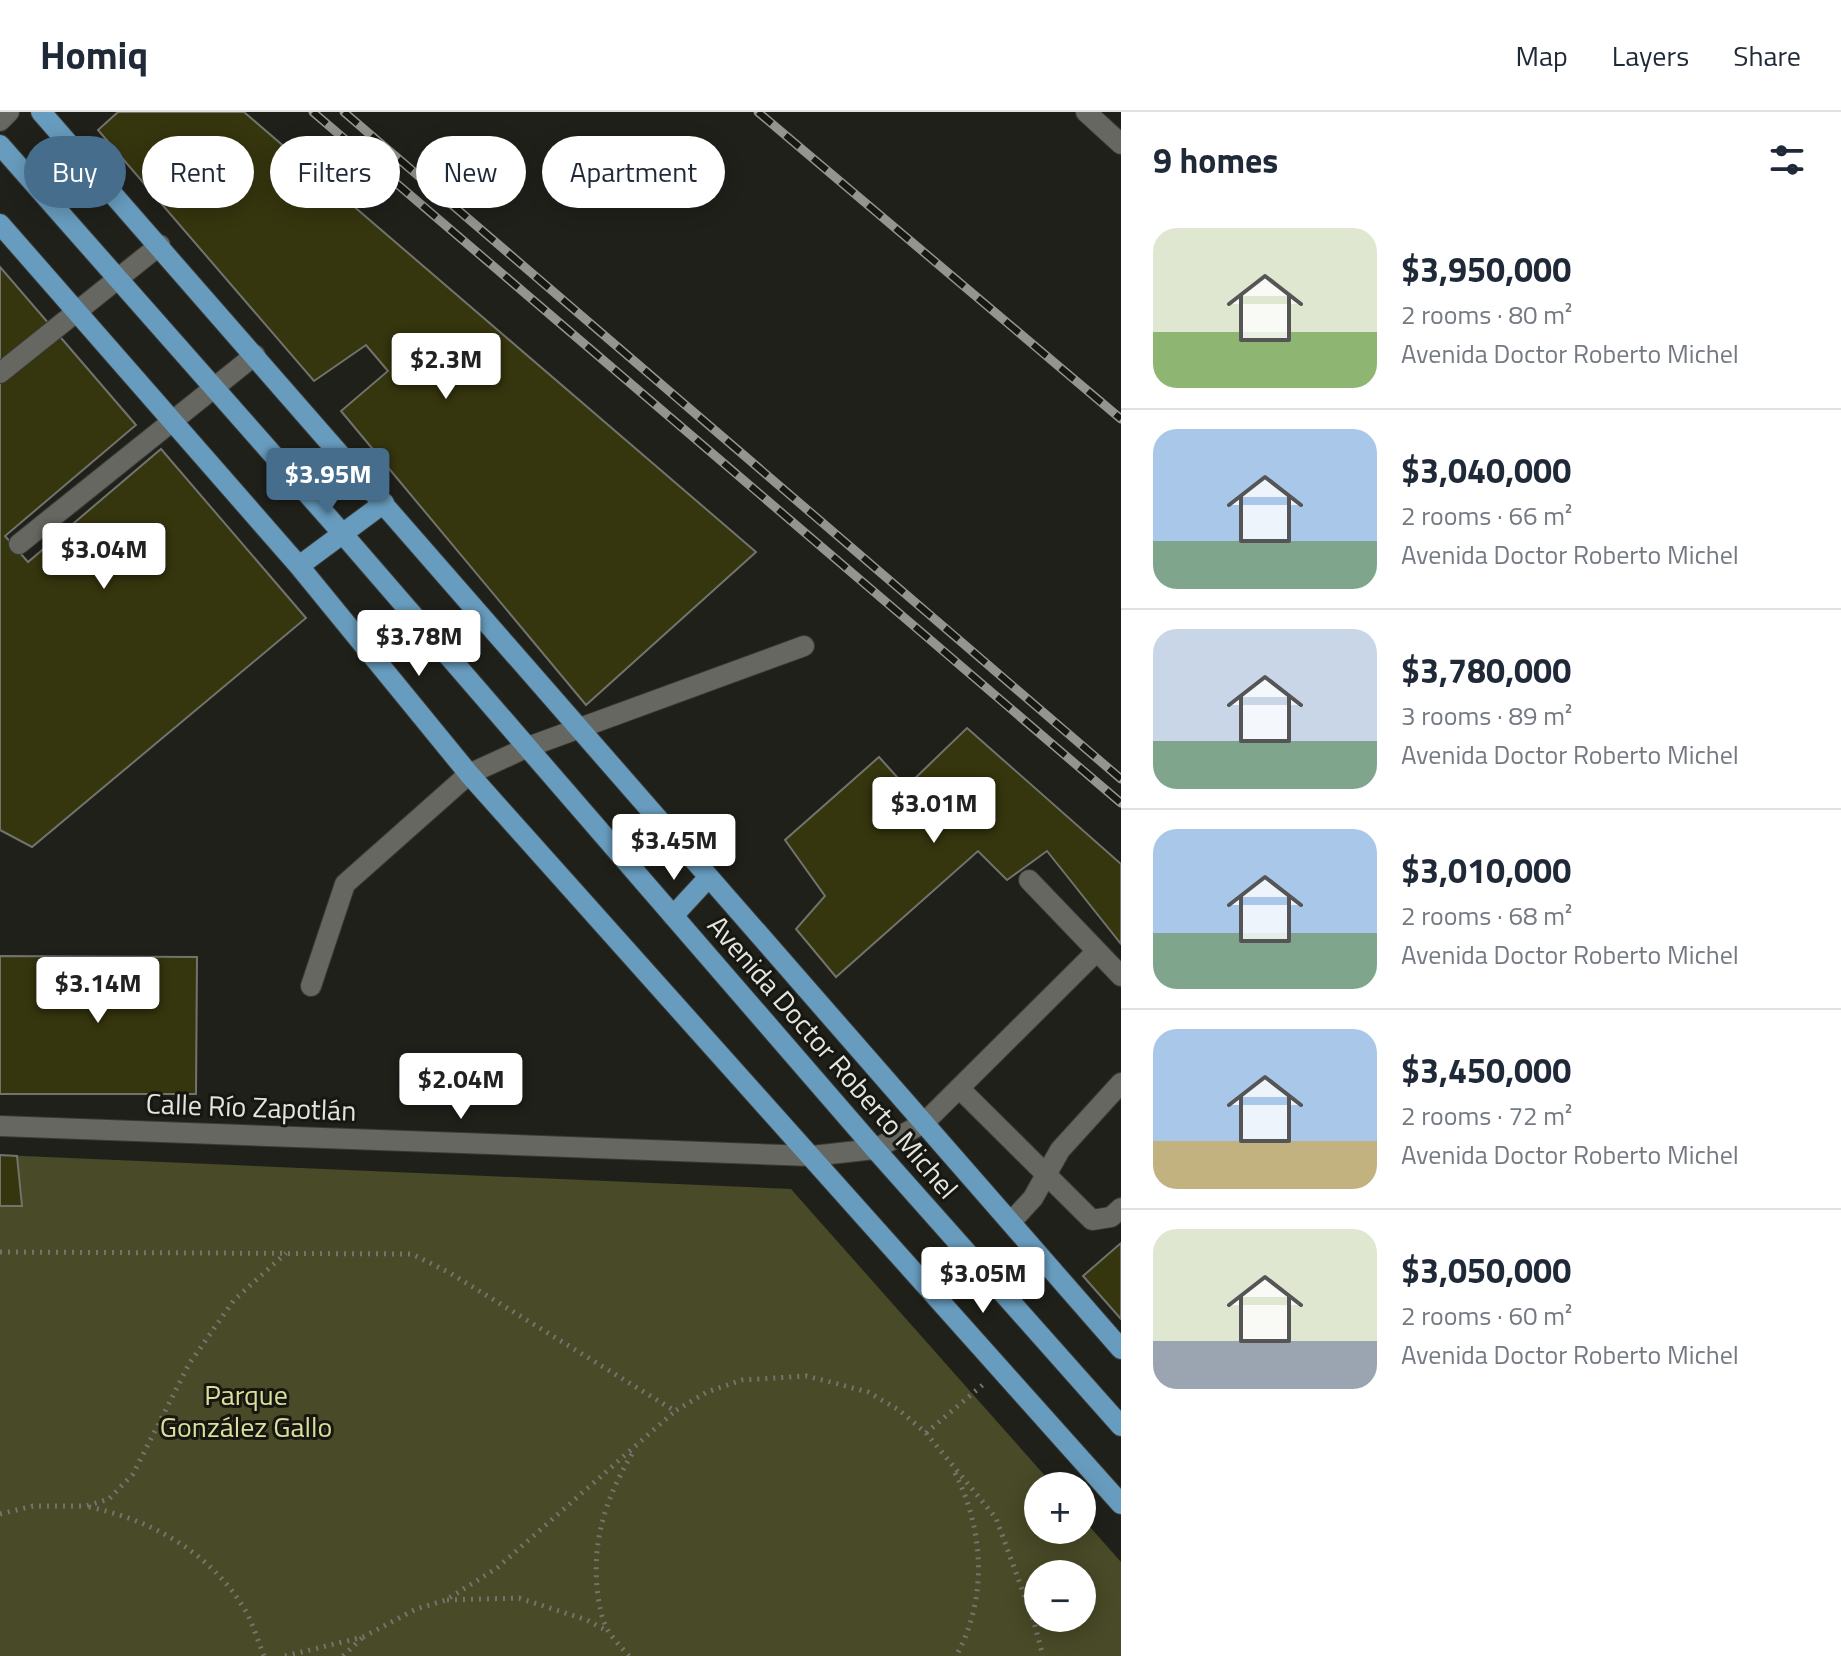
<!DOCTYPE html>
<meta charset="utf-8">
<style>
body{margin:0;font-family:"Titillium Web",sans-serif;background:#f6f6f7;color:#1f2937;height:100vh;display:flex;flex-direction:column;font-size:30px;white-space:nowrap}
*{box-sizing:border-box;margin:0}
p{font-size:26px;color:#747a83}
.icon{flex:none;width:44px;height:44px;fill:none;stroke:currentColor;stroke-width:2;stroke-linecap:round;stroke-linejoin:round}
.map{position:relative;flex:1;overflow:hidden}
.drawer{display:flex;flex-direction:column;background:#fff;width:720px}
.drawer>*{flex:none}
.guide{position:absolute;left:24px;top:24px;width:760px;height:72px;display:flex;gap:16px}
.buttons{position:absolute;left:1024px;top:1360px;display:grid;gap:16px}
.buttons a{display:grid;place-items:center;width:72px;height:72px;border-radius:50%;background:#fff;box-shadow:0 4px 20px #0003;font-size:40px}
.price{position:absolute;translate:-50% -68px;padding:0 18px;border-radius:8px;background:#fff;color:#222;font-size:26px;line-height:52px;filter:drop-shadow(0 2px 4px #0008)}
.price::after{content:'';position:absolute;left:50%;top:48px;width:24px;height:18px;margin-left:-12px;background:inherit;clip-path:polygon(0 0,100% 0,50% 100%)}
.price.current{background:#476d8d;color:#fff}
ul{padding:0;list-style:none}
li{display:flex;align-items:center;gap:24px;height:200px;padding:0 32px}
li+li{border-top:2px solid #e0e1e3}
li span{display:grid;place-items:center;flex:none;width:224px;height:160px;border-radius:24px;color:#555}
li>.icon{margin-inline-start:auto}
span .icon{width:96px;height:96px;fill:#fffc;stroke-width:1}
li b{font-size:34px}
h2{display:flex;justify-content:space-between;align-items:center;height:96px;padding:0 32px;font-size:34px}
.tag{padding:0 28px;border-radius:36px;background:#fff;box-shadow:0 4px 20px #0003;font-size:28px;line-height:72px}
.tag.current{background:#476d8d;color:#fff}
header{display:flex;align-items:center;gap:48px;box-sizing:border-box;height:112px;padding:0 40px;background:#fff;border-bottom:2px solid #e0e1e3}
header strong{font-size:38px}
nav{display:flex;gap:44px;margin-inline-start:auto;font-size:28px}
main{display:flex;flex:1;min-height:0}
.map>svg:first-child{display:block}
.green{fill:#494a27;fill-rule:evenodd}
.building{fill:#35350e;stroke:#72736c;stroke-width:2}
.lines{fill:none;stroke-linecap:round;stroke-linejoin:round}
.minor-casing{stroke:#3a3a36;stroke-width:22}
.major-casing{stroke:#3a3a36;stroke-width:22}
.path{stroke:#74746f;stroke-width:5;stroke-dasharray:2 6;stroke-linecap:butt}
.minor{stroke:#666760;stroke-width:20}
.major{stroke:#689cbe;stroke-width:20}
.rail-casing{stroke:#949490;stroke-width:9}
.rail{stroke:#171712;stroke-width:6;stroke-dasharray:18;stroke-linecap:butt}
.labels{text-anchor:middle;stroke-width:6;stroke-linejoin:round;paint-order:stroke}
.street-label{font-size:28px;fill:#e4e4e0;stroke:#171712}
.park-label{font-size:28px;fill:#dcde9a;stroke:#171712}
</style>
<header>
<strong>Homiq</strong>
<nav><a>Map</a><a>Layers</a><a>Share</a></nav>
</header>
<main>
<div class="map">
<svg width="1121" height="1544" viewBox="0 0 1121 1544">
<rect width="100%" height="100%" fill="#20201b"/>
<!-- green -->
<path class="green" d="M0 1043 791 1077 1054 1374H1038V1418H1082V1406L1121 1450V1544H0ZM1038 1462H1082V1506H1038Z"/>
<!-- building -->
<path class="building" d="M118 0H244L756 440 586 593 341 299 388 259 366 233 314 269 98 18Z
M0 155 136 313 5 424 28 450 161 337 306 506 32 735 0 718Z
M967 616 1121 752V832L1047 739 1007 768 978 739 836 865 796 817 825 784 785 728 879 645 906 675Z
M0 844 197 845 196 982H0Z
M0 1043 17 1044 22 1094H0Z
M1121 1131V1207L1083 1164Z"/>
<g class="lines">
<!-- minor casing -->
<g class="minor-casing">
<path id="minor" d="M1086 0 1121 32
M0 9 9 0
M0 261 160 133
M19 432 255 243
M1029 768 1121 864
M311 874 345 772 469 662 528 635 804 534
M959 976 1092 1108 1111 1105 1121 1096
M0 1014 812 1044 875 1037 924 1011 1097 839
M1011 1110 1033 1086 1060 1038 1121 971"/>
</g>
<!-- major casing -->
<g class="major-casing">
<path id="major" d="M41 0 1121 1237
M0 33 342 421 875 1037 1121 1314
M0 112 299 454 469 662 1121 1392
M299 454 384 391
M673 804 708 766"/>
</g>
<!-- path -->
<path class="path" d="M0 1140 412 1142 450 1161 675 1299 707 1280 742 1268 807 1264 868 1280 899 1298 926 1321 996 1406 1034 1510 1043 1544
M926 1321 986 1270
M955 1361C984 1418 988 1487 956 1544
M89 1395C152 1408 211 1441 245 1498 253 1512 258 1529 264 1544
M0 1402 33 1394H86L109 1387 133 1362 189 1252 234 1188 286 1141
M447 1488 519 1486 587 1508 607 1519
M285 1544 363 1525 416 1497 446 1488 497 1456 675 1299
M343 1544 362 1526
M629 1544C622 1536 614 1528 609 1520 602 1509 600 1497 598 1484 591 1431 605 1387 632 1342"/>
<!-- minor -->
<use href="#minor" class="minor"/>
<!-- major -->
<use href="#major" class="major"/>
<!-- rail casing -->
<g class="rail-casing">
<path id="rail" d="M313 0 1121 691
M344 0 1121 667
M758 0 1121 307"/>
</g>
<!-- rail -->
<use href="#rail" class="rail"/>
</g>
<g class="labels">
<!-- street labels -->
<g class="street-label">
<text transform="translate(833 945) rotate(49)" y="10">Avenida Doctor Roberto Michel</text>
<text transform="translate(251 995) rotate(2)" y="10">Calle Río Zapotlán</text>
</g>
<!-- park labels -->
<g class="park-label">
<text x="246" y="1293">Parque<tspan x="246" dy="32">González Gallo</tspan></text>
</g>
</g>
</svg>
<div class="buttons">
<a>+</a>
<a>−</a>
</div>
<b class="price" style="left:446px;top:289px">$2.3M</b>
<b class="price current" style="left:328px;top:404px">$3.95M</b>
<b class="price" style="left:104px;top:479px">$3.04M</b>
<b class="price" style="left:419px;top:566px">$3.78M</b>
<b class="price" style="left:934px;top:733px">$3.01M</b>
<b class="price" style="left:674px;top:770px">$3.45M</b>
<b class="price" style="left:98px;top:913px">$3.14M</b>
<b class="price" style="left:461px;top:1009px">$2.04M</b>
<b class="price" style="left:983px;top:1203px">$3.05M</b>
<div class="guide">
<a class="tag current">Buy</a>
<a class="tag">Rent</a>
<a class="tag">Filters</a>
<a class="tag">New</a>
<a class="tag">Apartment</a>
</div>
</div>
<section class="drawer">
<h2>9 homes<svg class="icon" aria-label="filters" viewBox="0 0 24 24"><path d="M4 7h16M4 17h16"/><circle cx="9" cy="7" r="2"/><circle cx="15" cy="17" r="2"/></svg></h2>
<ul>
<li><span style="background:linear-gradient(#dfe7d0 65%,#8fb573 0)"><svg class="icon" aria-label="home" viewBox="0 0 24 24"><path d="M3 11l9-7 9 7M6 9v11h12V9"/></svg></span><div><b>$3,950,000</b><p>2 rooms · 80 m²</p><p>Avenida Doctor Roberto Michel</p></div></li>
<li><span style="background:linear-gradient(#a9c7e8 70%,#7fa58c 0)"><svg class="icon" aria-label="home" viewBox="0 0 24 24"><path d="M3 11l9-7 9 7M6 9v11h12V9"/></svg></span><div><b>$3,040,000</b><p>2 rooms · 66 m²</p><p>Avenida Doctor Roberto Michel</p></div></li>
<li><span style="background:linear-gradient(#c9d6e8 70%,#7fa58c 0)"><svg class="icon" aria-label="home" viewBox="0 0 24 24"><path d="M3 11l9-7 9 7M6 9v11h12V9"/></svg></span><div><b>$3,780,000</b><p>3 rooms · 89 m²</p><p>Avenida Doctor Roberto Michel</p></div></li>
<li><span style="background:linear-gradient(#a9c7e8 65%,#7fa58c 0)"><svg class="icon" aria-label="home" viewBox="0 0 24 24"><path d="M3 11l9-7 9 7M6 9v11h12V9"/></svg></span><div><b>$3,010,000</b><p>2 rooms · 68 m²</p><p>Avenida Doctor Roberto Michel</p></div></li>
<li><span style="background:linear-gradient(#a9c7e8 70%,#c2b280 0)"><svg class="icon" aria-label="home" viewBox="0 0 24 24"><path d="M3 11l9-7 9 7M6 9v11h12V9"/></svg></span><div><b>$3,450,000</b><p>2 rooms · 72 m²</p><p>Avenida Doctor Roberto Michel</p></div></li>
<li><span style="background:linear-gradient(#dfe7d0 70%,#9aa5b1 0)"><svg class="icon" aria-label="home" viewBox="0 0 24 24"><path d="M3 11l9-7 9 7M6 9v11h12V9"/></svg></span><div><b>$3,050,000</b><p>2 rooms · 60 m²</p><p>Avenida Doctor Roberto Michel</p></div></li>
</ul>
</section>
</main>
